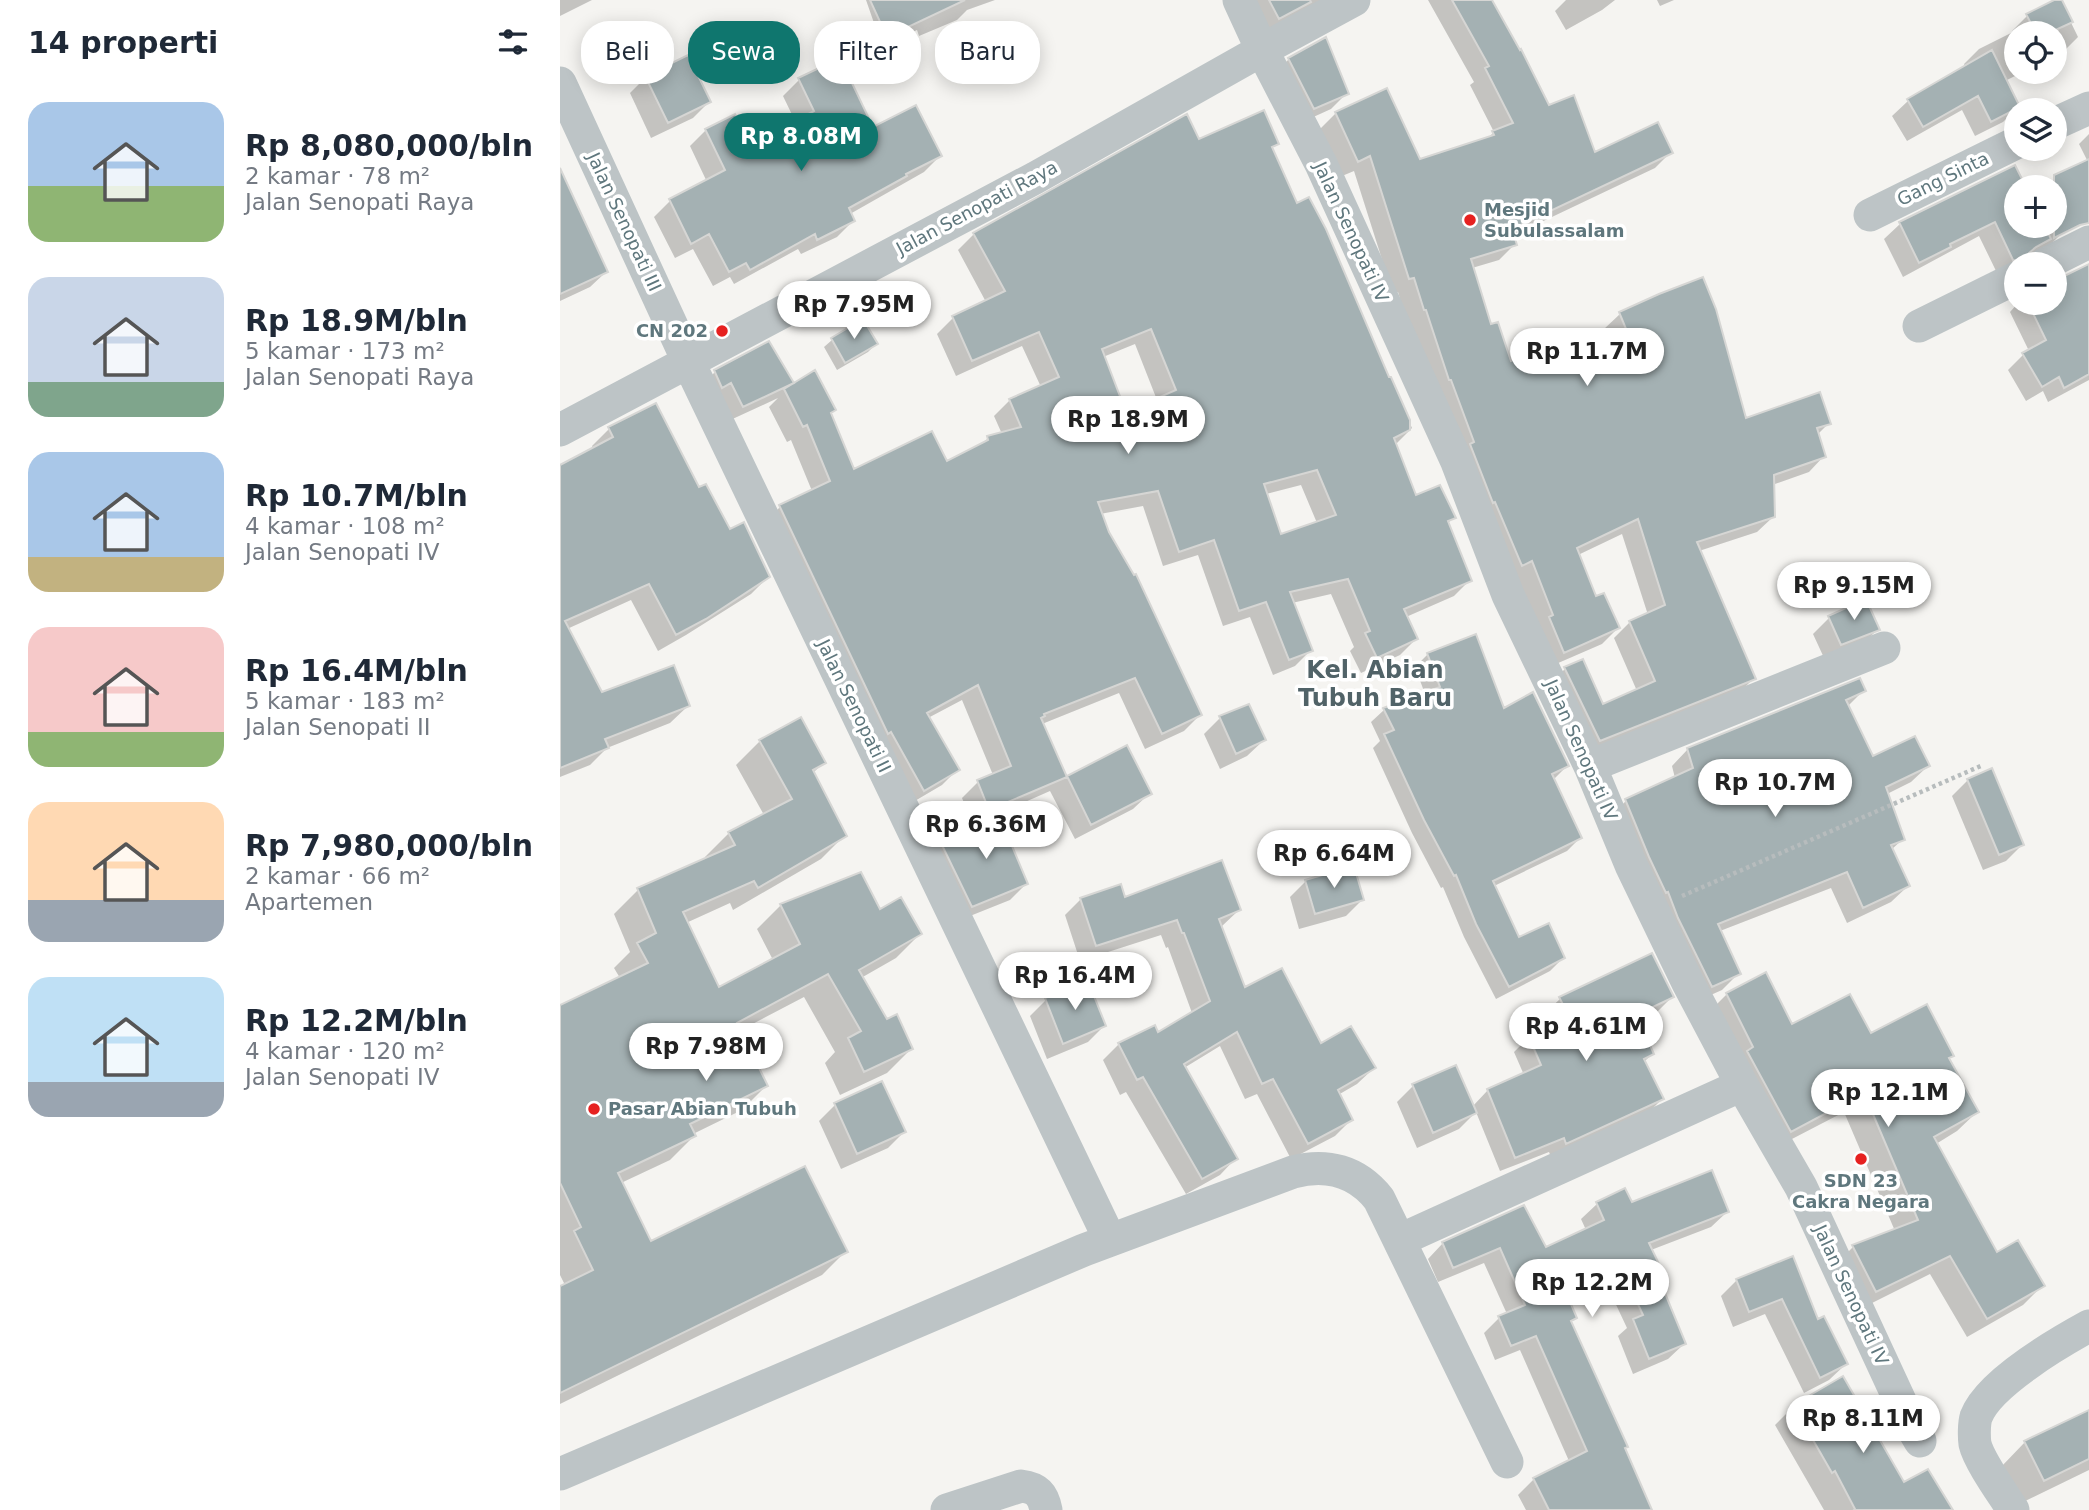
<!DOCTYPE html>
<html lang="id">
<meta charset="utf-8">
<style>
body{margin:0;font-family:"DejaVu Sans",sans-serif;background:#f2f2f3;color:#1f2937;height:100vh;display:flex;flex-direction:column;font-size:26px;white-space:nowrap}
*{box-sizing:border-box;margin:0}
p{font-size:23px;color:#747a83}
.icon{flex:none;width:38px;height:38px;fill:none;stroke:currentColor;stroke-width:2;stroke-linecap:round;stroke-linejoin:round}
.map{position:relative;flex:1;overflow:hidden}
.details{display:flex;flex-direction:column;background:#fff;width:560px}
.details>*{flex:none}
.guide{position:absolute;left:21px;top:21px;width:665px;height:63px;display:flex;gap:14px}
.controls{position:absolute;left:1444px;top:21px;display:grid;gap:14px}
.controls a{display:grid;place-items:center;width:63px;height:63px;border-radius:50%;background:#fff;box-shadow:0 4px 18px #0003;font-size:35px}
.price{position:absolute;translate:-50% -60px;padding:0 16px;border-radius:24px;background:#fff;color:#222;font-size:23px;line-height:46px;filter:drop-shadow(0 2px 4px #0008)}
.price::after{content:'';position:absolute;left:50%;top:42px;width:21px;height:16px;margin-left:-10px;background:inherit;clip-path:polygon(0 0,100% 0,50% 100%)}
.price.active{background:#0f766e;color:#fff}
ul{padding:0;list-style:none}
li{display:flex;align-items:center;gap:21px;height:175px;padding:0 28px}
li span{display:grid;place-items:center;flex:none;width:196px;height:140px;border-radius:21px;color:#555}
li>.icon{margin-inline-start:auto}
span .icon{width:84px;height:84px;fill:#fffc;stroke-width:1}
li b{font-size:30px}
h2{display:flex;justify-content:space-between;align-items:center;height:84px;padding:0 28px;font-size:30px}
.pill{padding:0 24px;border-radius:28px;background:#fff;box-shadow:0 4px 18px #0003;font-size:24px;line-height:63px}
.pill.active{background:#0f766e;color:#fff}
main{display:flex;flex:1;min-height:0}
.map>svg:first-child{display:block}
.shadow{fill:#0003;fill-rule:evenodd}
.building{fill:#a4b1b3;stroke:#d6d6d4;stroke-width:2;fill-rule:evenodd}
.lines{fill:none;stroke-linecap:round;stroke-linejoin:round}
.path{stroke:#b7bcbd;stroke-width:4.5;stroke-dasharray:3.5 3.5;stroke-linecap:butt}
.minor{stroke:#bdc4c6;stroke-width:33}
.poi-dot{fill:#e62120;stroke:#fff;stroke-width:2.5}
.labels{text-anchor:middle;stroke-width:7;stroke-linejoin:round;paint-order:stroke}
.street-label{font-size:18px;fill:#5f777d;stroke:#fff}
.poi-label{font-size:18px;font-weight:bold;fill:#5f777d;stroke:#fff;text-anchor:start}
.district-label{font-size:24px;font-weight:bold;fill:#516368;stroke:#fff}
</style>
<main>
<section class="details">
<h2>14 properti<svg class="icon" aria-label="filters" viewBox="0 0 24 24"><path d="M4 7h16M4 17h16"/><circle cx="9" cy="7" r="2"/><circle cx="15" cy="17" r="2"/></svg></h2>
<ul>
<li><span style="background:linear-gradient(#a9c7e8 60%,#8fb573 0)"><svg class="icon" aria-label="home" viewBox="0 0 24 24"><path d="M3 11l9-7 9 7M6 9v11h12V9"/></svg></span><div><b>Rp 8,080,000/bln</b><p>2 kamar · 78 m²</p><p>Jalan Senopati Raya</p></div></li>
<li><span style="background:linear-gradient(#c9d6e8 75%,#7fa58c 0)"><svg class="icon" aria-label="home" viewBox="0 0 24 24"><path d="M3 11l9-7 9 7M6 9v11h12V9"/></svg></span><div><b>Rp 18.9M/bln</b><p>5 kamar · 173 m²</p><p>Jalan Senopati Raya</p></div></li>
<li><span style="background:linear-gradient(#a9c7e8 75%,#c2b280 0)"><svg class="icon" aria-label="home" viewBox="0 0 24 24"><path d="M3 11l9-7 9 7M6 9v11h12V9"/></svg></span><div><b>Rp 10.7M/bln</b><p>4 kamar · 108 m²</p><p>Jalan Senopati IV</p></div></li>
<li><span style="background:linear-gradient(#f6c9c9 75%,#8fb573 0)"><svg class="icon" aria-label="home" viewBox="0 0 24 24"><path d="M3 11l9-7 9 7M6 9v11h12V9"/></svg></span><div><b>Rp 16.4M/bln</b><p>5 kamar · 183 m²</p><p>Jalan Senopati II</p></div></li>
<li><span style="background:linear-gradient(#ffd9b3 70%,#9aa5b1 0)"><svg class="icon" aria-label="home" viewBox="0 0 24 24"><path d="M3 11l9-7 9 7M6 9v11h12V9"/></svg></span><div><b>Rp 7,980,000/bln</b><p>2 kamar · 66 m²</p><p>Apartemen</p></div></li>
<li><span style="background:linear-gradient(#bfe0f5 75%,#9aa5b1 0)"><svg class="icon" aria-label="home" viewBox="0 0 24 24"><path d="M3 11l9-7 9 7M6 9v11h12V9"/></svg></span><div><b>Rp 12.2M/bln</b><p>4 kamar · 120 m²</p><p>Jalan Senopati IV</p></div></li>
</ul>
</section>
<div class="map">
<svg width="1529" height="1510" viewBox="0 0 1529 1510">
<rect width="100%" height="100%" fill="#f5f4f1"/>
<!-- shadow -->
<path class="shadow" d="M0 0H32L0 16Z
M306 0H435L407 10 397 20 359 36 357 30 322 46Z
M675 0H766L703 33Z
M868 0H930L988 107 1034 154 1111 152 1095 168 952 236 955 244 939 260 912 268 930 326 950 363 987 369 1013 366 1053 350 1044 329 1060 314 1184 420 1269 423 1257 435 1264 456 1249 472 1212 485 1213 517 1197 532 1139 551 1194 678 1178 694 1024 756 989 684 1005 669 1042 706 1077 691 1054 638 1070 622 1088 615 1062 534 1018 555 1035 599 1058 628 1042 644 989 667 848 325 838 292 833 294 794 171 782 176 760 129 776 113 859 161 927 139 934 132 910 85 914 82Z
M1006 0H1055L1042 10 1006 30 995 11Z
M1097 0H1114L1100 6Z
M1500 0 1518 37 1503 52 1494 56V33H1456V72H1463L1445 81 1458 107 1443 122 1415 136 1402 110 1347 141 1332 116 1348 101 1405 67 1404 64 1419 49 1453 32 1452 31 1467 16Z
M729 59 787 93 771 109 738 124 713 75Z
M280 60 312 129 380 156 364 172 290 214 293 221 277 237 241 254 238 249 174 284 170 277 153 286 133 249 115 258 94 217 110 201 147 182 130 146 146 130 189 149 236 123 223 96 239 80Z
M86 77 149 102 133 118 91 138 70 93Z
M1529 134V218L1502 230 1503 232 1487 248 1465 259 1461 264 1438 275 1419 236 1343 277 1324 239 1340 224 1455 167 1464 187H1456V226H1494L1528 162 1519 144Z
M638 141 717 144 711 149 736 206 830 379 852 428 836 444 855 497 894 517 887 524 910 580 894 596 846 617 856 639 840 655 801 673 790 651 794 647 771 594 732 603 751 650 735 666 713 675 690 617 663 626 638 555 603 566 583 506 540 514 547 533 640 715 624 731 585 749 559 693 482 724 506 779 508 777 590 793 573 809 515 839 490 791 413 825 402 798 418 782 433 775 402 700 368 718 398 769 382 785 348 805 204 523 220 507 252 491 231 440 227 442 209 407 218 398 166 422 139 388 155 372 232 382 225 389 269 415 293 471 386 464 419 447 428 438 442 434 434 416 450 400 481 387 462 346 396 376 377 334 393 318 426 302 398 250 414 234ZM575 344 597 400 565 414 543 357ZM741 485 757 523 720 536 706 494Z
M0 172 46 272 30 287 0 301Z
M1510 275 1529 312V380L1488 402 1483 391 1466 401 1448 370 1464 354 1469 351 1450 312 1458 303H1494Z
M272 340 316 344 308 352 277 370 264 347Z
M49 429 139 490 169 531 208 577 191 594 126 635 98 651 71 600 7 629 41 694 128 706 110 723 47 748 30 765 0 777V467L33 449 32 446Z
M1306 601 1318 629 1302 645 1265 660 1253 634 1269 618Z
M868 654 943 710 1007 766 994 779 1020 838 1007 851 934 886 958 939 1003 958 990 971 936 999 904 937 883 887 881 888 852 833 813 748 820 741 811 722 824 710 865 694 855 667Z
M1304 690 1287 707 1312 759 1368 766 1351 782 1327 794 1343 839 1331 850 1348 886 1331 902 1287 923 1271 888 1160 931 1179 973 1162 990 1135 1002 1049 817 1066 801 1115 778 1112 766 1128 749Z
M660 718 704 740 687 756 660 769 644 734Z
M200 741 264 762 253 773 285 835 261 859 173 910 170 903 126 923 159 989 213 960 197 929 221 905 319 911 360 934 336 958 301 978 326 1021 351 1049 327 1073 280 1095 265 1063 275 1052 244 997 179 1031 206 1086 182 1110 133 1134 134 1136 110 1160 61 1183 90 1244 286 1251 262 1275 0 1404V1288L5 1285 0 1275V1007L60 978 54 968 70 952 54 914 78 890 147 859 145 857 169 833 204 815 176 765Z
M1408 780 1462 845 1446 861 1423 870 1392 796Z
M381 842 455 844 451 848 466 884 450 900 395 922 365 858Z
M746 881 802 900 786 916 739 929 730 897Z
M521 899H564L679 910 661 927 684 990 760 1046 814 1068 797 1084 778 1095 791 1120 775 1136 731 1159 697 1094 685 1099 660 1046 624 1068 676 1158 660 1175 626 1194 566 1092 560 1095 543 1060 559 1044 597 1034 632 1013 608 947 606 948 601 935 520 961 505 915Z
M1167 994 1232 1026 1310 1036 1387 1059 1417 1112 1397 1131 1376 1144 1436 1255 1483 1285 1463 1305 1407 1337 1370 1274 1296 1311 1274 1266 1293 1247 1335 1231 1284 1112 1211 1150 1147 1014Z
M1112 997 1097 1012 1077 1021 1092 1054 1084 1062 1102 1099 1087 1114 991 1157 989 1152 940 1171 916 1112 899 1129 857 1148 837 1102 853 1086 912 1107 928 1090 964 1075 954 1052 969 1037 992 1028 985 1013 1000 999Z
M486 1000 544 1026 528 1042 487 1059 470 1016Z
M275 1105 344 1132 328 1148 281 1169 259 1121Z
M1064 1190 1071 1204 1167 1212 1151 1227 1091 1250 1106 1283 1101 1288 1124 1344 1108 1359 1073 1374 1058 1336 1067 1328 1043 1277 1005 1295 1015 1318 1010 1322 1090 1510H966L958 1495 974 1479 1009 1461 960 1350 935 1360 924 1333 939 1318 947 1314 924 1263 878 1282 868 1259 883 1243 985 1249 1026 1230 1021 1219 1037 1204Z
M1232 1258 1257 1321 1286 1364 1269 1380 1244 1393 1205 1314 1173 1327 1161 1296 1177 1280Z
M1234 1406 1343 1485 1391 1510H1264L1215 1425Z
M1529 1412V1470L1459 1504 1441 1467 1465 1442Z"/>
<!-- building -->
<path class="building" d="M310 0H405L327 37Z
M709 0H750L751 2 719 19Z
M892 0H932L960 50 961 49 989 105 1014 95 1035 152 1098 122 1113 153 952 229 957 245 911 259 931 324 938 322 951 361 982 350 988 367 1012 358 1014 364 1071 341 1059 312 1099 294 1143 277 1156 309 1186 418 1260 392 1271 424 1257 428 1266 457 1214 475 1215 517 1137 542 1196 679 1040 741 1004 667 1023 659 1043 704 1095 681 1069 621 1105 605 1078 519 1017 548 1036 596 1044 593 1060 628 1004 653 989 617 993 615 972 561 962 566 935 502 933 503 910 444 914 442 891 380H889L866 310H864L854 278 849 279 810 156 798 162 775 112 827 88 860 159 934 135 932 131 953 123 925 68 929 66Z
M1494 0H1502L1513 22 1489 33H1476L1466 14Z
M766 37 789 94 754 109 728 58Z
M1432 50 1460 107 1431 122 1418 96 1363 127 1347 99Z
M128 55 151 102 108 123 85 76Z
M280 58 313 127 356 105 382 156 346 174 347 176 289 208 295 221 257 240 255 234 190 270 186 263 169 272 149 234 131 244 109 199 165 170 145 129 175 114 190 146 254 111 238 78Z
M704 110 719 144 712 147 737 203 749 197 766 229 829 377H831L850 420V430L834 438 856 495 880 485 896 518 888 521 912 581 844 609 858 639 817 658 805 633 810 631 788 579 730 592 753 651 729 660 706 602 679 611 654 540 619 552 598 491 538 502 549 532 574 575 576 574 642 715 602 734 575 678 484 714 485 716 481 718 507 777 429 810 417 780 451 766 418 685 367 713 400 770 364 791 331 732 328 734 219 505 270 481 247 425 243 427 224 389 255 370 276 410 271 413 294 469 372 431 387 461 428 440 427 436 461 427 449 399 499 377 479 332 412 361 392 316 445 291 413 233 627 114 639 139ZM591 329 616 390 566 412 542 349ZM757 470 776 515 721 534 704 484Z
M1529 159V223L1520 225 1494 238V175Z
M1455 165 1466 187H1456V226H1485L1491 239 1476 247 1469 253 1466 262 1453 260 1435 222 1390 244 1391 247 1359 263 1339 222Z
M0 168 48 272 0 294Z
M1529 264V374L1504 388 1499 377 1482 387 1462 353 1486 340 1468 303H1494V281Z
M303 319 318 344 285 363 271 338Z
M209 341 234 383 183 407 171 383 162 388 154 370Z
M96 403 139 487 146 484 170 529 184 522 210 577 146 619 116 635 89 584 5 621 42 692 114 665 130 706 45 739 49 748 0 768V465L53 437 48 427Z
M1306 599 1320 630 1281 645 1268 616Z
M916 634 944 708 973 692 1009 766 992 774 1022 838 933 881 959 937 989 923 1005 958 949 987 916 924 896 875 894 876 864 820 824 734 834 730 823 708 880 687 867 653Z
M1300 678 1306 691 1286 700 1313 756 1355 736 1370 766 1326 787 1345 840 1331 845 1350 886 1303 908 1287 872 1158 924 1181 974 1152 987 1118 918 1108 892 1106 893 1089 857 1065 799 1133 768 1127 748Z
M689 704 706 740 676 754 659 716Z
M241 717 266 763 253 770 287 836 198 888 194 881 123 912 159 987 240 944 220 904 301 872 320 909 341 897 362 934 299 970 327 1019 337 1014 353 1049 304 1072 288 1038 301 1031 268 974 177 1023 208 1086 130 1124 136 1136 58 1173 91 1241 245 1166 288 1252 0 1393V1286L33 1270 14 1231 21 1227 0 1183V1005L88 963 77 943 96 933 77 888 175 845 168 832 232 799 199 740Z
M567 745 592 794 531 825 507 776Z
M1432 768 1464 845 1439 855 1407 779Z
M446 815 457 844 452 846 468 884 412 907 380 841Z
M662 860 681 910 659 919 685 987 722 968 761 1043 791 1026 816 1068 778 1090 793 1120 748 1144 713 1079 702 1084 677 1032 624 1064 678 1159 642 1179 583 1077 577 1080 558 1043 595 1025 598 1032 650 1001 624 933H622L617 920 536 946 520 898 561 884 565 897Z
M794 866 804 900 755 914 745 880Z
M1092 953 1114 997 1076 1015 1094 1054 1084 1059 1104 1099 1006 1144 1004 1138 955 1158 927 1089 981 1065 968 1035 1010 1018 999 997Z
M1206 972 1232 1024 1290 994 1311 1033 1367 1004 1394 1056 1389 1058 1419 1112 1374 1137 1437 1252 1458 1240 1485 1286 1427 1319 1390 1256 1316 1292 1292 1245 1358 1220 1304 1093 1231 1132 1187 1051 1193 1047 1166 993Z
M528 981 546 1026 503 1044 485 998Z
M896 1065 917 1113 873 1133 852 1084Z
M322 1081 346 1132 297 1154 274 1103Z
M1152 1170 1169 1212 1089 1243 1108 1283 1102 1286 1126 1344 1089 1359 1073 1319 1083 1315 1059 1263 1004 1288 1017 1318 1011 1321 1068 1447 1065 1448 1092 1510H989L973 1478 1027 1451 976 1336 951 1346 938 1316 965 1305 940 1248 893 1268 882 1242 964 1205 986 1247 1044 1220 1036 1202 1065 1188 1072 1202Z
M1233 1256 1258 1319 1264 1316 1288 1364 1260 1378 1222 1299 1189 1312 1176 1279Z
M1283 1376 1344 1482 1368 1469 1393 1510H1294L1295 1509 1275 1471 1272 1473 1233 1405Z
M1529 1410V1459L1484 1481 1464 1441Z"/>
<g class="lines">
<!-- path -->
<path class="path" d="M1122 896 1423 765"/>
<!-- minor -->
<path class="minor" d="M679 0 702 50 761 164 897 462 948 595 1030 766 1071 865 1128 983 1182 1085 1241 1187 1353 1429 1360 1441
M0 83 128 361 550 1240
M1494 124 1529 108
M1310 215 1456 143
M1485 264 1529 242
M1359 326 1456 278
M0 430 475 178 702 50 794 0
M1030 766 1324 648
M840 1240 1182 1085
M0 1474 524 1250 733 1172C767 1163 797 1171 819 1199L947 1462
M387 1510 461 1486C477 1488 483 1494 486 1510
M1453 1510C1443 1494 1419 1461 1415 1444 1414 1437 1414 1424 1416 1417 1428 1384 1498 1343 1529 1326"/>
</g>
<!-- markers -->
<g class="poi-dot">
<circle cx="910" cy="220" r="7"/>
<circle cx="162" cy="331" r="7"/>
<circle cx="34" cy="1109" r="7"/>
<circle cx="1301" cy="1159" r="7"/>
</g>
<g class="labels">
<!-- street labels -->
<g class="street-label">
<text transform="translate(1383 179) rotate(-26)" y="6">Gang Sinta</text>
<text transform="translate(417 208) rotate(-28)" y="6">Jalan Senopati Raya</text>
<text transform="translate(64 222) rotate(65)" y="6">Jalan Senopati III</text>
<text transform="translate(791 232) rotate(65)" y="6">Jalan Senopati IV</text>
<text transform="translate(294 706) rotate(64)" y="6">Jalan Senopati II</text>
<text transform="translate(1021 750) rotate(66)" y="6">Jalan Senopati IV</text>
<text transform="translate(1291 1295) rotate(65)" y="6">Jalan Senopati IV</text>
</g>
<!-- poi labels -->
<g class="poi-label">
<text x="924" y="216">Mesjid<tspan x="924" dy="21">Subulassalam</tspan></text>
<text x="148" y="337" text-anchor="end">CN 202</text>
<text x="48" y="1115">Pasar Abian Tubuh</text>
<text x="1301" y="1187" text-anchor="middle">SDN 23<tspan x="1301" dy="21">Cakra Negara</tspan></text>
</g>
<!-- district labels -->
<g class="district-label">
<text x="815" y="678">Kel. Abian<tspan x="815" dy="28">Tubuh Baru</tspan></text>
</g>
</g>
</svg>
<div class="controls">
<a><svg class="icon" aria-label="locate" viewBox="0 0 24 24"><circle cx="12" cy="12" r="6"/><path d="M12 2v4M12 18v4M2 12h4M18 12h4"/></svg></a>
<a><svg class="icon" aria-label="layers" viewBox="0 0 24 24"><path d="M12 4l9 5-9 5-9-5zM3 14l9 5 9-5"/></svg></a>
<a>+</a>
<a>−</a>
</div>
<b class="price active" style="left:241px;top:173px">Rp 8.08M</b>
<b class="price" style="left:294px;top:341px">Rp 7.95M</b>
<b class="price" style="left:1027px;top:388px">Rp 11.7M</b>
<b class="price" style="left:568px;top:456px">Rp 18.9M</b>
<b class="price" style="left:1294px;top:622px">Rp 9.15M</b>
<b class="price" style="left:1215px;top:819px">Rp 10.7M</b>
<b class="price" style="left:426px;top:861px">Rp 6.36M</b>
<b class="price" style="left:774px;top:890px">Rp 6.64M</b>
<b class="price" style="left:515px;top:1012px">Rp 16.4M</b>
<b class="price" style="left:1026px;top:1063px">Rp 4.61M</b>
<b class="price" style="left:146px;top:1083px">Rp 7.98M</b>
<b class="price" style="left:1328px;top:1129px">Rp 12.1M</b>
<b class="price" style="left:1032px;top:1319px">Rp 12.2M</b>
<b class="price" style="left:1303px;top:1455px">Rp 8.11M</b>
<div class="guide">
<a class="pill">Beli</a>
<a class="pill active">Sewa</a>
<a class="pill">Filter</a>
<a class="pill">Baru</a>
</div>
</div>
</main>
